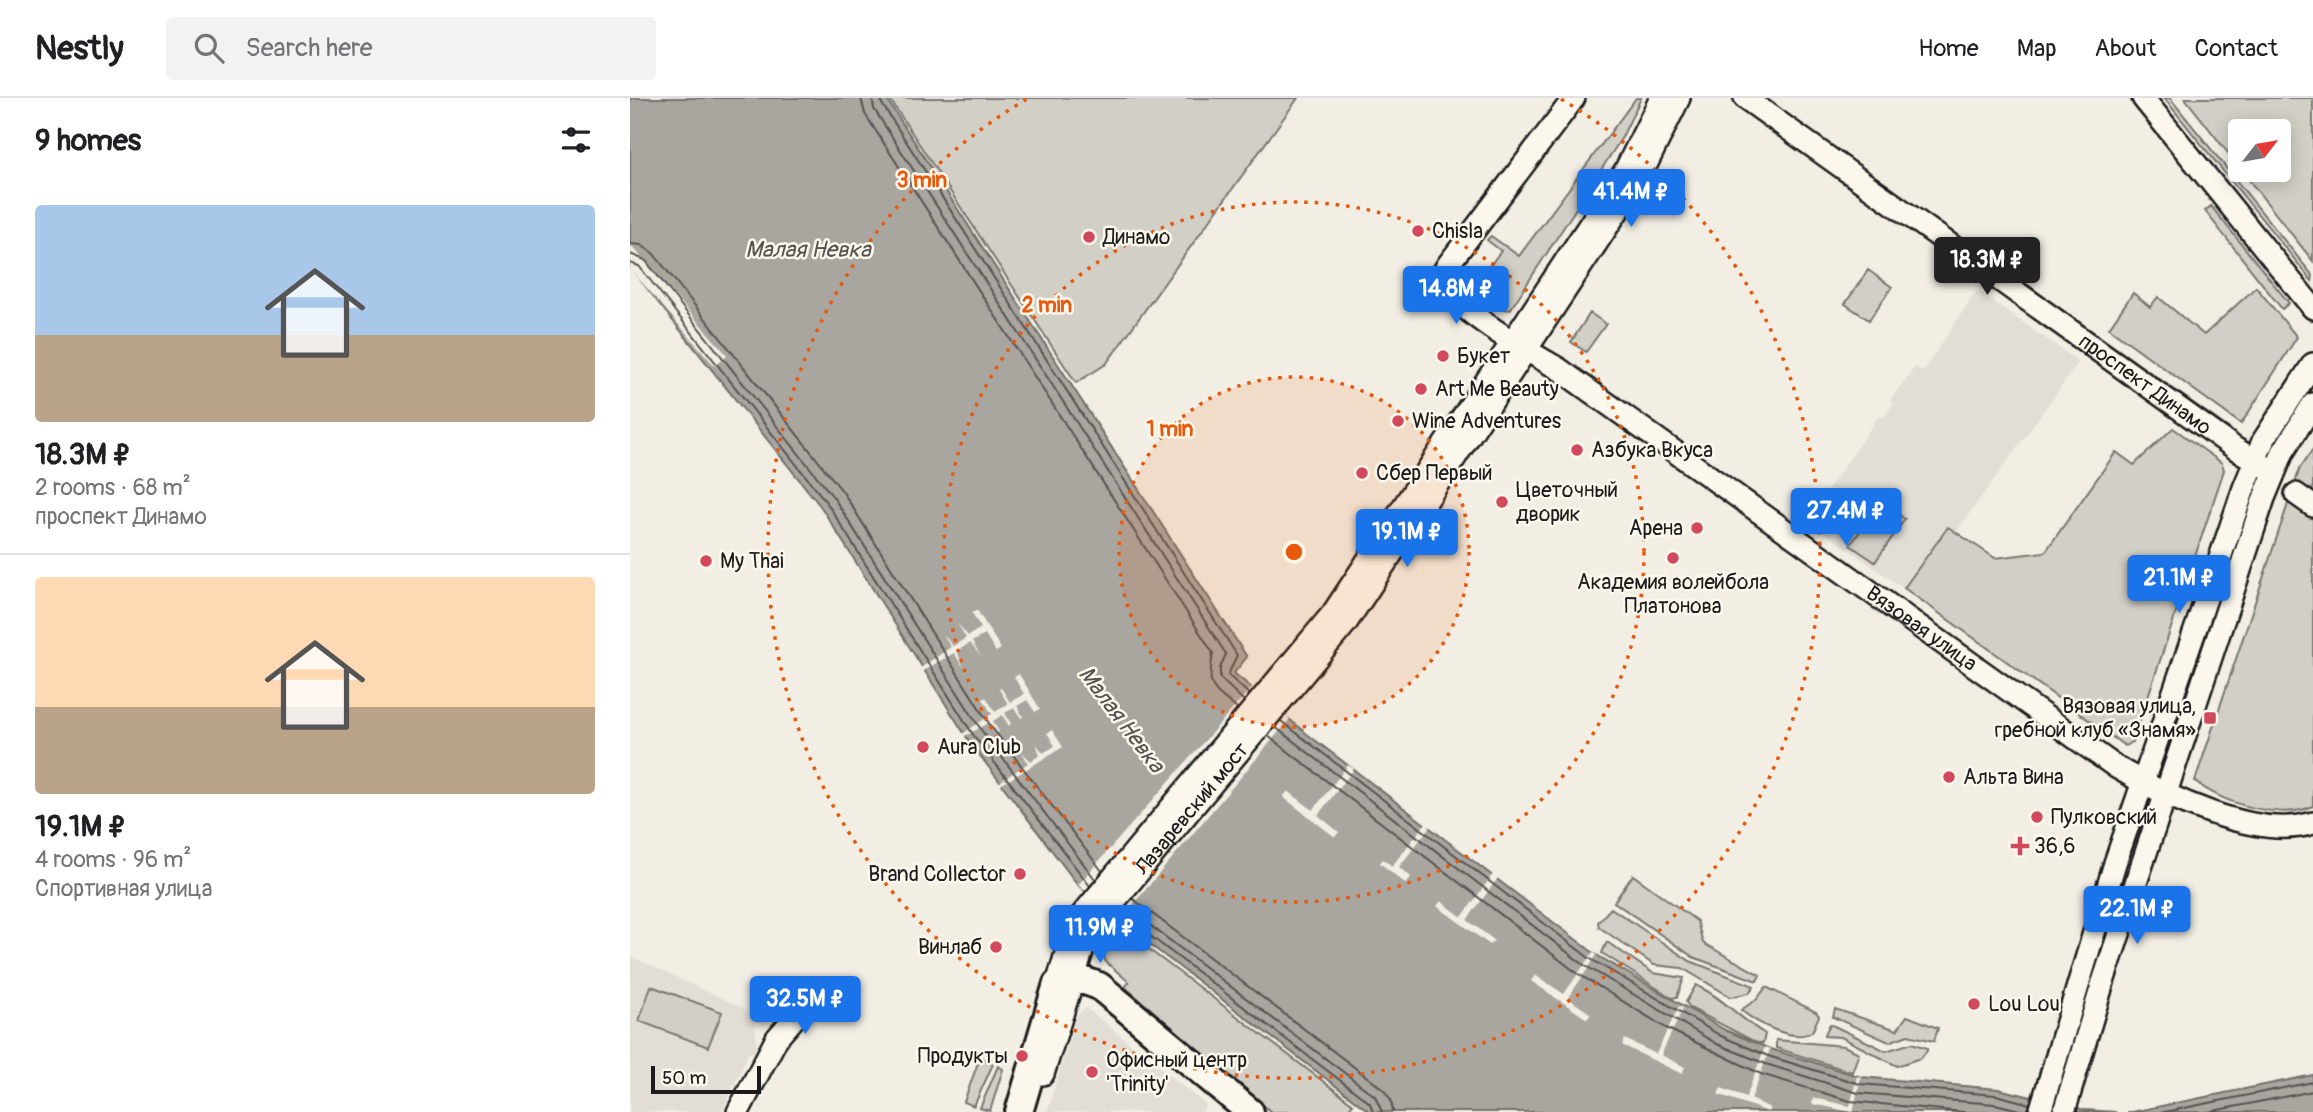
<!DOCTYPE html>
<meta charset="utf-8">
<style>
body{margin:0;font-family:Pangolin,sans-serif;background:#f2f2f2;color:#202124;height:100vh;display:flex;flex-direction:column;font-size:26px;white-space:nowrap}
*{box-sizing:border-box;margin:0}
p{font-size:23px;color:#757577}
.icon{flex:none;width:38px;height:38px;fill:none;stroke:currentColor;stroke-width:2;stroke-linecap:round;stroke-linejoin:round}
.map{position:relative;flex:1;overflow:hidden}
.details{display:flex;flex-direction:column;background:#fff;width:630px}
.details>*{flex:none}
.needle{width:46px;rotate:59deg}
.fabs{position:absolute;left:1598px;top:21px;display:grid;gap:14px}
.fabs a{display:grid;place-items:center;width:63px;height:63px;border-radius:7px;background:#fff;box-shadow:0 4px 18px #0003;font-size:35px}
.scale{position:absolute;left:21px;bottom:18px;width:110px;box-sizing:border-box;padding-left:7px;border:4px solid #1c1c1c;border-top:0;font-size:19px;line-height:24px;white-space:nowrap;color:#1c1c1c;-webkit-text-stroke:5px #fbf7ec;paint-order:stroke}
.price{position:absolute;translate:-50% -60px;padding:0 16px;border-radius:7px;background:#1a73e8;color:#fff;font-size:23px;line-height:46px;filter:drop-shadow(0 2px 4px #0008)}
.price::after{content:'';position:absolute;left:50%;top:42px;width:21px;height:16px;margin-left:-10px;background:inherit;clip-path:polygon(0 0,100% 0,50% 100%)}
.price.current{background:#222;color:#fff}
ul{padding:0;list-style:none}
li{display:grid;align-content:center;gap:14px;height:371px;padding:0 35px}
li+li{border-top:2px solid #e0e0e0}
li span{display:grid;place-items:center;height:217px;border-radius:7px;color:#555}
li>.icon{margin-inline-start:auto}
span .icon{width:126px;height:126px;fill:#fffc;stroke-width:1}
li b{font-size:30px}
h2{display:flex;justify-content:space-between;align-items:center;height:84px;padding:0 35px;font-size:30px}
header{display:flex;align-items:center;gap:42px;box-sizing:border-box;height:98px;padding:0 35px;background:#fff;border-bottom:2px solid #e0e0e0}
header strong{font-size:33px}
nav{display:flex;gap:38px;margin-inline-start:auto;font-size:24px}
.search{width:490px;height:63px;background:#f2f2f2;display:flex;align-items:center;gap:18px;box-sizing:border-box;padding:0 24px;border-radius:7px;color:#757577;font-size:26px}
main{display:flex;flex:1;min-height:0}
.map>svg:first-child{display:block}
.built{fill:#e2ded5}
.green{fill:#d2cfc6;stroke:#777671;stroke-width:2}
.water{fill:#a9a6a0;stroke:#716f6b;stroke-width:2}
.pier{fill:#f2eee4}
.lines{fill:none;stroke-linecap:round;stroke-linejoin:round}
.shore{stroke:#545351;stroke-width:2}
.minor-casing{stroke:#1c1c1c;stroke-width:26}
.major-casing{stroke:#1c1c1c;stroke-width:32}
.minor{stroke:#fbf7ec;stroke-width:21}
.major{stroke:#fbf7ec;stroke-width:26}
.ring{fill:none;stroke:#e8590c;stroke-width:3.5;stroke-dasharray:3.5 7}
.poi-dot{fill:#d1495b;stroke:#fbf7ec;stroke-width:2.5}
.labels{text-anchor:middle;stroke-width:5;stroke-linejoin:round;paint-order:stroke}
.poi-label{font-size:21px;fill:#1c1c1c;stroke:#fbf7ec;text-anchor:start}
.street-label{font-size:21px;fill:#1c1c1c;stroke:#fbf7ec}
.water-label{font-size:23px;font-style:italic;fill:#545351;stroke:#fbf7ec}
.centre{fill:#e8590c;stroke:#fbf7ec;stroke-width:3.5}
.ring-label{font-size:21px;text-anchor:middle;font-weight:bold;fill:#e8590c;stroke:#fbf7ec;stroke-width:5;stroke-linejoin:round;paint-order:stroke}
</style>
<header>
<strong>Nestly</strong>
<div class="search"><svg class="icon" aria-label="search" viewBox="0 0 24 24"><circle cx="10" cy="10" r="6"/><path d="M15 15l6 6"/></svg>Search here</div>
<nav><a>Home</a><a>Map</a><a>About</a><a>Contact</a></nav>
</header>
<main>
<section class="details">
<h2>9 homes<svg class="icon" aria-label="filters" viewBox="0 0 24 24"><path d="M4 7h16M4 17h16"/><circle cx="9" cy="7" r="2"/><circle cx="15" cy="17" r="2"/></svg></h2>
<ul>
<li><span style="background:linear-gradient(#a9c7e8 60%,#b9a48a 0)"><svg class="icon" aria-label="home" viewBox="0 0 24 24"><path d="M3 11l9-7 9 7M6 9v11h12V9"/></svg></span><div><b>18.3M ₽</b><p>2 rooms · 68 m²</p><p>проспект Динамо</p></div></li>
<li><span style="background:linear-gradient(#ffd9b3 60%,#b9a48a 0)"><svg class="icon" aria-label="home" viewBox="0 0 24 24"><path d="M3 11l9-7 9 7M6 9v11h12V9"/></svg></span><div><b>19.1M ₽</b><p>4 rooms · 96 m²</p><p>Спортивная улица</p></div></li>
</ul>
</section>
<div class="map">
<svg width="1683" height="1014" viewBox="0 0 1683 1014">
<rect width="100%" height="100%" fill="#f2eee4"/>
<filter id="ink" filterUnits="userSpaceOnUse"><feTurbulence type="fractalNoise" baseFrequency=".0143" numOctaves="2"/><feDisplacementMap in="SourceGraphic" scale="14" xChannelSelector="R" yChannelSelector="G"/><feConvolveMatrix kernelMatrix="1 2 1 2 8 2 1 2 1" color-interpolation-filters="sRGB"/></filter>
<g filter="url(#ink)">
<!-- built -->
<path class="built" d="M1347 192 1449 264 1326 434 1317 429 1273 490 1177 422 1249 318 1253 320 1264 305 1260 302 1285 269 1293 273Z
M0 858 113 910 125 925 127 956 119 954 92 1014H0Z
M456 910 576 1007 572 1014H417L447 917Z"/>
<!-- green -->
<path class="green" d="M259 0H668L476 266 446 285Z
M1006 0H1011L991 41 880 212 864 209 829 184 831 177 845 187 871 153 857 142 861 138 889 158Z
M1534 0H1540L1683 178 1682 183Z
M1555 0H1683V163L1611 72H1648V33H1610V70Z
M1581 108 1659 205 1652 211 1575 113Z
M1343 148 1601 332 1597 337 1341 154Z
M1238 172 1262 189 1239 222 1215 206Z
M1626 189 1667 239 1611 326 1479 230 1503 195 1520 209 1528 199 1574 237Z
M960 215 976 226 956 254 941 244Z
M1543 330 1592 365 1594 372 1503 643 1495 648 1274 490 1318 429 1365 460 1415 454 1486 354 1504 367Z
M1683 351V708C1652 723 1590 705 1565 683L1670 370Z
M1251 404 1275 421 1245 464 1220 447Z
M1003 777 1067 823 1073 845 1130 877 1127 883 1063 859 984 804Z
M981 810 1060 863 1124 888 1119 895 1101 899 1052 870 1024 867 969 829 968 824Z
M488 828 723 1006 716 1014H641L495 889 499 884 476 864 471 852Z
M977 844 1023 875 1054 880 1047 899 1042 900 972 855Z
M1066 887C1092 899 1110 921 1135 936L1133 945H1127L1060 910 1056 904Z
M21 888 92 914 78 949 9 923Z
M1136 889 1186 914 1189 918 1182 934C1163 945 1126 925 1111 912L1127 901Z
M1205 911 1267 932 1277 918 1308 930 1304 943 1278 937 1259 944 1203 919Z
M1200 926 1256 953 1282 945 1297 950V953L1291 960 1267 968 1211 939 1194 938Z
M1146 942 1214 948 1229 955 1222 974 1146 950Z
M350 959 363 966 344 1008 334 1004Z
M368 968 373 971 360 1013 350 1010Z"/>
<!-- water -->
<path class="water" d="M0 0H256L617 559 604 575 677 636 965 856 1095 932 1140 951 1231 979 1368 991 1455 1012 1486 1014H740L489 823 448 787 339 643 191 409 0 169Z
M1683 977V1014H1497H1502Z"/>
<!-- pier -->
<path class="pier" d="M0 146 97 257 85 268 0 171Z
M347 512 371 551 366 554 355 536 342 544 351 559 340 545 327 553 334 570 324 555 291 574 289 571 321 549 312 535 323 548 336 540 327 525 338 538 351 530 342 515Z
M389 576 410 611 405 614 397 602 387 608 393 619 391 620 384 610 375 615 381 626 379 628 372 617 363 623 369 634 366 635 359 625 333 639 331 637 362 616 353 601 356 599 365 614 378 606 369 591 371 590 380 604 394 596 384 579Z
M622 589 660 621 489 823 448 787Z
M422 632 433 649 369 688 367 686 398 665 392 654 401 663 410 657 406 645 413 655 425 648 417 635Z
M718 667 724 671 688 717 709 734 705 739 653 699 658 693 683 712Z
M796 725 800 729 769 769 781 779 776 786 750 765 753 761 762 768Z
M863 776 868 780 837 822 864 842 860 847 807 808 811 803 832 819Z
M963 854 967 857 938 900 961 916 957 921 901 883 905 877 934 896Z
M1049 908 1053 910 1031 957 1055 969 1052 976 992 947 995 941 1026 956Z
M1135 949 1140 951 1121 1001 1140 1010 1138 1014 1088 996 1091 990 1116 999Z
M1227 978 1231 979 1223 1014 1182 1006 1183 1000 1220 1008Z"/>
<g class="lines">
<!-- shore -->
<path class="shore" d="M231 0 235 16 583 555C577 591 580 588 607 611
M242 0 244 11 596 556 590 570V580L614 603
M251 0 252 6 607 557 598 577 619 596
M0 146 11 147 23 155 213 394 360 627 472 773
M0 156 15 162 204 400 352 633 465 781
M0 165 9 168 197 405 344 638 460 788
M651 623 959 860 1091 938 1138 958 1230 986 1366 997 1400 1006
M645 629 954 867 1087 946 1136 966 1228 995 1365 1006 1398 1014
M638 638 947 875 1036 930 1131 976 1220 1003 1333 1014
M503 801 753 991 761 1002 763 1014
M496 809 745 998 752 1014
M490 815 740 1005 743 1014
M1534 1014 1683 984
M1578 1014 1683 993"/>
<!-- minor casing -->
<g class="minor-casing">
<g id="minor">
<path id="s1" d="M944 0 817 168 810 180C822 211 899 254 929 271L1486 669C1534 698 1627 743 1683 725"/>
<path id="s2" d="M1115 0 1606 351 1636 369"/>
<path d="M1513 0 1683 210"/>
<path d="M1666 396 1683 408"/>
<path d="M427 886 445 825 703 515 995 73 1031 0"/>
<path id="s3" d="M413 976 458 835 716 525 1010 79 1049 0"/>
<path d="M108 1014 147 940 174 909"/>
<path d="M1410 1014 1485 765 1614 390 1633 343 1683 266"/>
<path d="M1434 1014 1473 884 1634 400 1653 354 1683 306"/>
</g>
</g>
<!-- major casing -->
<g class="major-casing">
<path id="major" d="M389 1014 427 886 444 879 469 888 620 1014"/>
</g>
<!-- minor -->
<use href="#minor" class="minor"/>
<!-- major -->
<use href="#major" class="major"/>
</g>
</g>
<!-- distance rings -->
<circle cx="664" cy="454" r="175" fill="#e8590c" fill-opacity=".12"/>
<g class="ring">
<circle cx="664" cy="454" r="175"/>
<circle cx="664" cy="454" r="350"/>
<path d="M931 1A526 526 0 1 1 397 1"/>
</g>
<!-- markers -->
<g class="poi-dot">
<circle cx="788" cy="133" r="7"/>
<circle cx="459" cy="139" r="7"/>
<circle cx="813" cy="258" r="7"/>
<circle cx="791" cy="291" r="7"/>
<circle cx="768" cy="323" r="7"/>
<circle cx="947" cy="352" r="7"/>
<circle cx="732" cy="375" r="7"/>
<circle cx="872" cy="404" r="7"/>
<circle cx="1067" cy="430" r="7"/>
<circle cx="1043" cy="460" r="7"/>
<circle cx="76" cy="463" r="7"/>
<rect x="1573" y="613" width="14" height="14" rx="3.5"/>
<circle cx="293" cy="649" r="7"/>
<circle cx="1319" cy="679" r="7"/>
<circle cx="1407" cy="719" r="7"/>
<path d="M1386.5 737.5h7v7h7v7h-7v7h-7v-7h-7v-7h7z"/>
<circle cx="390" cy="776" r="7"/>
<circle cx="366" cy="849" r="7"/>
<circle cx="1344" cy="906" r="7"/>
<circle cx="392" cy="958" r="7"/>
<circle cx="462" cy="974" r="7"/>
</g>
<g class="labels">
<!-- poi labels -->
<g class="poi-label">
<text x="802" y="140">Chisla</text>
<text x="473" y="146">Динамо</text>
<text x="827" y="265">Букет</text>
<text x="805" y="298">Art Me Beauty</text>
<text x="782" y="330">Wine Adventures</text>
<text x="961" y="359">Азбука Вкуса</text>
<text x="746" y="382">Сбер Первый</text>
<text x="886" y="399">Цветочный<tspan x="886" dy="24">дворик</tspan></text>
<text x="1053" y="437" text-anchor="end">Арена</text>
<text x="90" y="470">My Thai</text>
<text x="1043" y="491" text-anchor="middle">Академия волейбола<tspan x="1043" dy="24">Платонова</tspan></text>
<text x="1566" y="615" text-anchor="end">Вязовая улица,<tspan x="1566" dy="24">гребной клуб «Знамя»</tspan></text>
<text x="307" y="656">Aura Club</text>
<text x="1333" y="686">Альта Вина</text>
<text x="1421" y="726">Пулковский</text>
<text x="1404" y="755">36,6</text>
<text x="376" y="783" text-anchor="end">Brand Collector</text>
<text x="352" y="856" text-anchor="end">Винлаб</text>
<text x="1358" y="913">Lou Lou</text>
<text x="378" y="965" text-anchor="end">Продукты</text>
<text x="476" y="969">Офисный центр<tspan x="476" dy="24">'Trinity'</tspan></text>
</g>
<!-- street labels -->
<g class="street-label">
<text dy="7" stroke="none"><textPath href="#s2" startOffset="492">проспект Динамо</textPath></text>
<text dy="7" stroke="none"><textPath href="#s1" startOffset="822">Вязовая улица</textPath></text>
<text dy="7" stroke="none"><textPath href="#s3" startOffset="310">Лазаревский мост</textPath></text>
</g>
<!-- water labels -->
<g class="water-label">
<text x="178" y="159">Малая Невка</text>
<text transform="translate(492 621) rotate(53)" y="8">Малая Невка</text>
</g>
</g>
<circle cx="664" cy="454" r="10" class="centre"/>
<g class="ring-label">
<text x="292" y="89">3 min</text>
<text x="417" y="214">2 min</text>
<text x="540" y="338">1 min</text>
</g>
</svg>
<div class="fabs">
<a><svg class="needle" viewBox="-14 -14 28 28"><path d="M0-13l5 13h-10z" fill="#e53935"/><path d="M0 13l5-13h-10z" fill="#757577"/></svg></a>
</div>
<div class="scale">50 m</div>
<b class="price" style="left:1001px;top:131px">41.4M ₽</b>
<b class="price current" style="left:1357px;top:199px">18.3M ₽</b>
<b class="price" style="left:826px;top:228px">14.8M ₽</b>
<b class="price" style="left:1216px;top:450px">27.4M ₽</b>
<b class="price" style="left:777px;top:471px">19.1M ₽</b>
<b class="price" style="left:1549px;top:517px">21.1M ₽</b>
<b class="price" style="left:1507px;top:848px">22.1M ₽</b>
<b class="price" style="left:470px;top:867px">11.9M ₽</b>
<b class="price" style="left:175px;top:938px">32.5M ₽</b>
</div>
</main>
